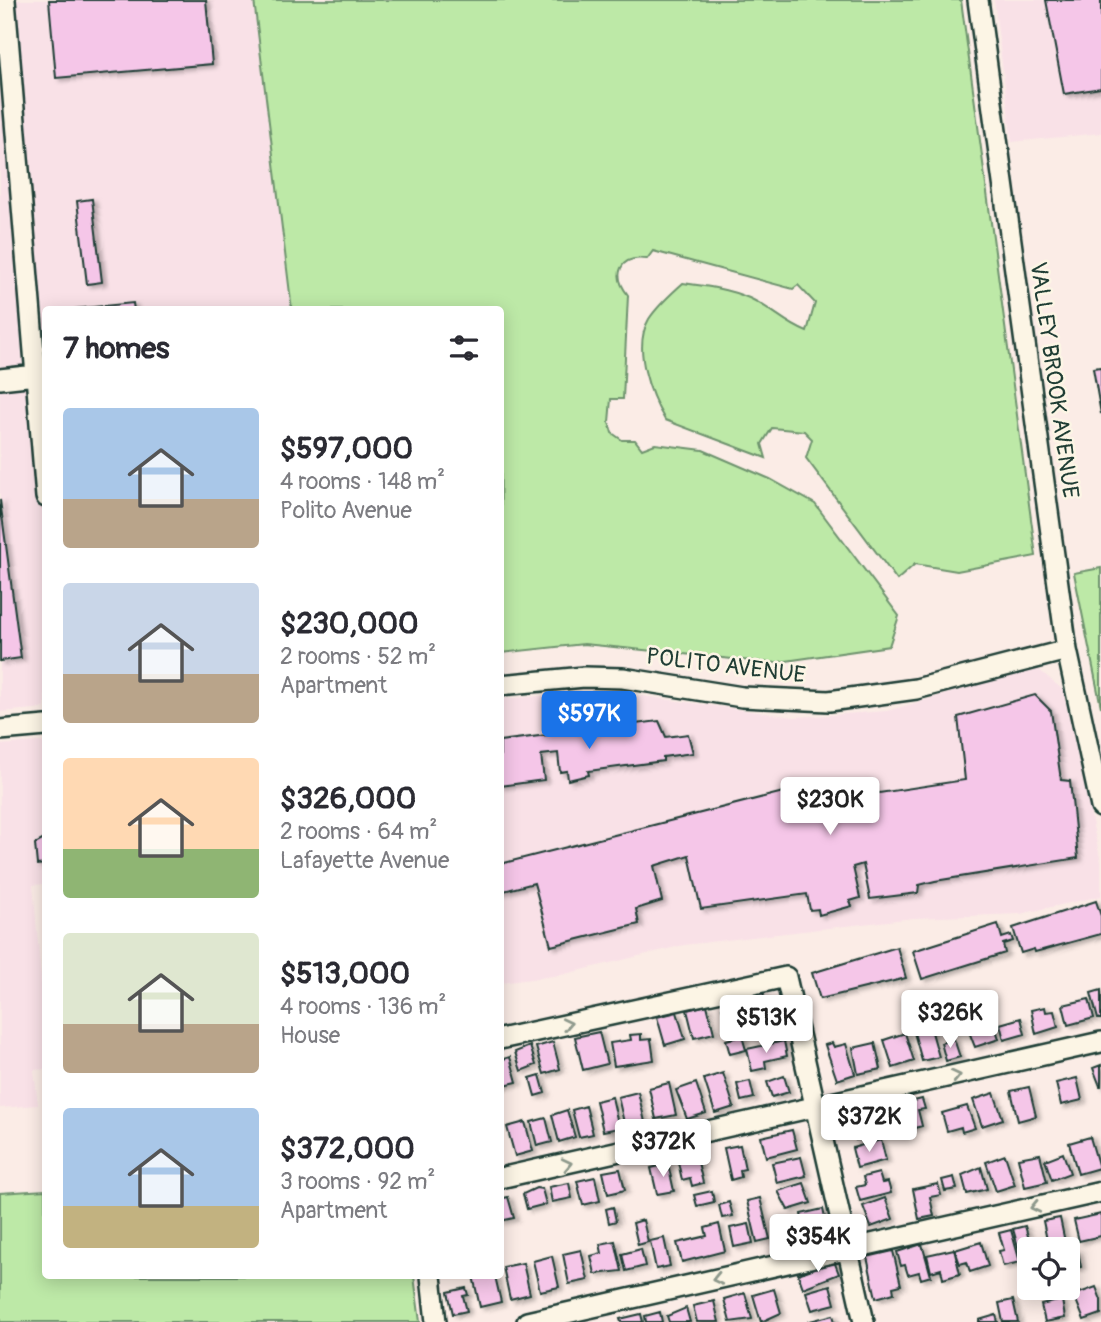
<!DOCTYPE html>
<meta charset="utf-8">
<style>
body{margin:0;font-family:Pangolin,sans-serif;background:#f7f7f7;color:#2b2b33;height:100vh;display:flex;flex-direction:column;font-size:26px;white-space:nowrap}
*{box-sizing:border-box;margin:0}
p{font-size:23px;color:#7c7c81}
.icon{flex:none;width:38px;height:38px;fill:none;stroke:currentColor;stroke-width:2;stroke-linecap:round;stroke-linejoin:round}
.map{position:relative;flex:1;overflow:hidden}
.sheet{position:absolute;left:42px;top:306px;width:462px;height:973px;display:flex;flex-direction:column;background:#fff;border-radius:7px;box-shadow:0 4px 18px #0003}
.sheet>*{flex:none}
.buttons{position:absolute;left:1017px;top:1237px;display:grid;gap:14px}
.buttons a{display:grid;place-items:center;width:63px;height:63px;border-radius:7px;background:#fff;box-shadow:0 4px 18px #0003;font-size:35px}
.price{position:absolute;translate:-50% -60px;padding:0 16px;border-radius:7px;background:#fff;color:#222;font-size:23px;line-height:46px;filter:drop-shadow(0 2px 4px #0008)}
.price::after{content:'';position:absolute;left:50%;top:42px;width:21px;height:16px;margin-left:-10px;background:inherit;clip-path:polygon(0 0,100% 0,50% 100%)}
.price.selected{background:#1a73e8;color:#fff}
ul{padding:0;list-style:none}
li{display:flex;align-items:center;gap:21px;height:175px;padding:0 21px}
li span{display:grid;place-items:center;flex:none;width:196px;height:140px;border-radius:7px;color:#555}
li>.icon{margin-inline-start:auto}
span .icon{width:84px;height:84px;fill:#fffc;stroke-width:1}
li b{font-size:30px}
h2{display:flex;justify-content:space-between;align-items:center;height:84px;padding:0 21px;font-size:30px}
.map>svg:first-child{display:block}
.built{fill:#f9e1e7}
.green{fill:#bde9a7;stroke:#6e936e;stroke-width:2}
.building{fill:#f5c6e8;stroke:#1f3d34;stroke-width:2;filter:url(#shadow)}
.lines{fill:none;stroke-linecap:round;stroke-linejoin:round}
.minor-casing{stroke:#1f3d34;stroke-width:24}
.minor{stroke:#fcf5e5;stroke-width:19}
.oneway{stroke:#8e998c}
.labels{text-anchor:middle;stroke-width:5;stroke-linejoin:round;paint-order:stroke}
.street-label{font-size:23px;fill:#1f3d34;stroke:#fcf5e5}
</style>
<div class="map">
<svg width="1101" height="1322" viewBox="0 0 1101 1322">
<defs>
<filter id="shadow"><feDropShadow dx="4" dy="2.5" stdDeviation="2" flood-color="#0004"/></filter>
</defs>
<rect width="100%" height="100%" fill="#fbece6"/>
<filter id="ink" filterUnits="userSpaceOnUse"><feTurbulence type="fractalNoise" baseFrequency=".0143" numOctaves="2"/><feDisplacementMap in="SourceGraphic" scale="14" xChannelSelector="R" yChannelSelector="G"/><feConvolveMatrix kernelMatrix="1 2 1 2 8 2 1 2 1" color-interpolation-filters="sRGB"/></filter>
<g filter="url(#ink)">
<!-- built -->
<path class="built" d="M15 0H254L292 310H46L45 708 0 712V38L18 37Z
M994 0H1101V133L1012 142Z
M1037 668 1063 690 1101 862V896L1020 914 914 918 684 945 561 975 501 983 500 699 606 691 794 717 831 715 887 711Z
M37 742 46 743 45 888V884L33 885 45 1023V1069L34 1070 38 1105 0 1108V745Z"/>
<!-- green -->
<path class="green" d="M254 0H961L1036 556 957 571 915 564 897 580 806 458 812 439 804 431 772 428 762 444 766 458 665 420C650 395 632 348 649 319 658 305 671 294 683 283 706 286 728 289 749 298 772 308 784 323 807 332L815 303 798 285 793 289 653 251 647 259C619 255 612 275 628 295L623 399H611L609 422 612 433 622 440H635L642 449 655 444 703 450 770 479 815 504 899 616 889 646 772 663 584 644 501 653 500 310H292Z
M1101 568V707L1074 573Z
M45 1190 46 1276H414L420 1322H0V1193Z"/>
<!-- building -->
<path class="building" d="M49 0H206L212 64 56 78Z
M1046 0H1101V88L1064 94Z
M92 199 102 282 87 284 77 201Z
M133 303 134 310 74 309Z
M1101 367V414L1093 368Z
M0 500 21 658 0 661Z
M1035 695 1051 711 1061 780 1070 781 1078 858 935 881 919 885 918 893 870 899 863 864 853 867 860 898 850 901 852 906 819 915 818 909 810 910 807 894 701 909 689 855 654 866 662 901 636 909 639 924 551 946 534 883 500 892V864L803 787 804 793 820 802 965 780 958 717Z
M659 721 666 737 688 734 693 753 663 757V761L588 771 589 775 568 780 567 771 560 772 558 753 541 755 544 780 500 786V741Z
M46 838V864L37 865 35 844Z
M1096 901 1101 916V934L1035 952 1034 949 1021 953 1013 928Z
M998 924 1002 938 1011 935 1013 941 1003 944 1005 953 922 979 913 951Z
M897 947 906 978 820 999 812 973Z
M1101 990V1019H1098L1091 993Z
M763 993 772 1018 731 1033 722 1008Z
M1089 999 1094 1018 1068 1025 1063 1005Z
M707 1005 714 1033 694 1038 687 1010Z
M1045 1007 1046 1012 1054 1011 1058 1027 1036 1034 1031 1010Z
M677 1012 685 1039 665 1045 657 1017Z
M1021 1018 1025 1034 1004 1040 1000 1024Z
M993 1020 999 1039 975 1047 968 1029Z
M930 1025 939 1057 922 1061 913 1029Z
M599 1032 607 1064 583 1070 575 1037Z
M905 1033 914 1061 893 1068 884 1040Z
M641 1034V1040L651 1039 654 1060 614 1066 610 1043 631 1040 630 1035Z
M742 1036 746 1050 730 1054 726 1040Z
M954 1039 960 1057 946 1061 941 1043Z
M784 1041 787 1056 765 1061 766 1068 752 1071 747 1049Z
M553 1042 560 1069 544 1074 536 1047Z
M832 1043 834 1047 846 1044 855 1074 837 1080 825 1045Z
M875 1043 881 1069 858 1074 853 1048Z
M530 1046 536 1065 521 1071 515 1052Z
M510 1057 517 1082 500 1086V1060Z
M1101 1065V1086H1100L1093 1068Z
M723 1073 734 1107 715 1113 704 1079Z
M540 1075 545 1093 535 1096 530 1078Z
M784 1076 789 1092 772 1097 767 1082Z
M1077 1078 1082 1100 1061 1105 1056 1083Z
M750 1081 754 1098 741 1101 737 1084Z
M669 1083 676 1115 656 1119 649 1088Z
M696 1083 706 1113 687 1119 676 1090Z
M1029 1087 1036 1116 1018 1121 1011 1091Z
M638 1092 645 1122 625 1127 618 1097Z
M994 1093 1003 1119 982 1126 973 1100Z
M612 1097 619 1128 603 1131 596 1101Z
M922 1099 925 1109 918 1110 922 1126 907 1130 902 1114 896 1115 894 1106Z
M586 1106 593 1134 579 1137 572 1110Z
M967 1106 975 1128 962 1132 961 1127 947 1131 942 1113Z
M567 1110 575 1137 559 1142 552 1115Z
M871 1114 878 1133 856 1140 850 1121Z
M546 1118 552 1142 537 1146 531 1122Z
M525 1122 533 1151 515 1156 507 1127Z
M792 1130 797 1149 766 1157 761 1137Z
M1090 1137 1099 1168 1078 1174 1069 1143Z
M881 1140 886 1160 857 1168 852 1148Z
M740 1145 745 1169 740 1170 741 1177 731 1180 724 1148Z
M685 1151 686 1156 696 1154 703 1183 692 1186 690 1178 682 1180 676 1153Z
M1063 1153 1070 1173 1052 1180 1045 1160Z
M1040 1154 1047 1182 1025 1187 1018 1158Z
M1005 1155 1015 1185 996 1191 986 1162Z
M801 1157 806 1176 777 1183 772 1163Z
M668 1164 674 1191 657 1194 651 1168Z
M981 1167 987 1189 967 1194 962 1175Z
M620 1169 625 1190 608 1194 603 1172Z
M879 1173 882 1183 888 1182 891 1193 860 1201 856 1187 865 1185 863 1177Z
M595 1177 600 1201 583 1205 577 1181Z
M954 1177 957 1189 945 1191 942 1180Z
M569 1183 572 1198 552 1202 549 1187Z
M804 1183 811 1203 788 1210 778 1191Z
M938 1184 941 1195 930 1197 934 1216 919 1219 913 1189Z
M536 1188 542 1189 546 1204 527 1209 523 1194Z
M712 1191 714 1202 697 1206 694 1195Z
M508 1197 514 1218 500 1221V1199Z
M760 1198 770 1239 757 1242 747 1201Z
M885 1198 893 1219 871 1227 863 1206Z
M729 1202 733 1216 722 1218 719 1205Z
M613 1207 616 1221 609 1223 606 1209Z
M823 1209 826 1223 804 1228 801 1214Z
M1101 1214V1236L1079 1241 1074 1220Z
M1060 1218 1065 1242 1048 1245 1043 1221Z
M643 1220 648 1242 638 1245 633 1223Z
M719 1224 725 1251 682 1262 677 1243 707 1236 705 1228Z
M749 1224 753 1243 734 1247 730 1228Z
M826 1224 830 1239 806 1244 802 1229Z
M1025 1226 1031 1246 1043 1243 1045 1250H1029V1265L1028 1262 1023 1264 1013 1229Z
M1011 1230 1020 1262 1003 1266 999 1251 1004 1250 999 1233Z
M664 1238 670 1266 656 1269 650 1241Z
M615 1241 622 1271 595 1274 591 1256 602 1253 600 1244Z
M981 1242 988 1266 970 1272 967 1262 960 1264 955 1250Z
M922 1244 931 1276 921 1279 919 1272 908 1275 905 1265 901 1266 897 1252Z
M641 1249 645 1266 626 1271 622 1254Z
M954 1249 960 1274 943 1279 941 1269 931 1272 927 1255Z
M581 1250 588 1280 569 1284 563 1254Z
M893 1251 901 1285 893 1287 894 1293 876 1298 867 1257Z
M1078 1251 1081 1267 1068 1270V1253Z
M552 1256 559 1287 540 1291 533 1261Z
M834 1261 839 1274 803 1288 798 1274Z
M523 1263 530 1294 510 1299 503 1267Z
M473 1276H495L501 1302 480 1307Z
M830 1285 835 1304 812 1310 806 1292Z
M1096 1287 1101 1300V1314L1084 1320 1074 1295Z
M466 1288 468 1295 463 1296 467 1311 453 1314 448 1292Z
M774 1289 781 1313 761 1322 753 1295Z
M745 1293 752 1319 730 1322 724 1299Z
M1013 1300 1018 1322H1003L999 1303Z
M1062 1300 1065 1318 1045 1322 1041 1305Z
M714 1301 719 1322H697L693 1306Z
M686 1308 690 1322H669L667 1316Z
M660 1312 662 1322H646L645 1316Z
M641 1314 643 1322H621L620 1319Z
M833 1315 835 1322H811L810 1321Z
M996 1315 998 1322H979V1320Z"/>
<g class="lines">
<!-- minor casing -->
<g class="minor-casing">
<path id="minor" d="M5 0 46 497
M978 0 1067 650 1101 807
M0 379 36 375
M500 685 584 677 623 678 742 697 829 701 916 689 1067 650
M0 730 46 726
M500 1039 786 977 864 1322
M500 1178 1101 1042
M431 1276 436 1322
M527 1322 1101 1192"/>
</g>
<!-- minor -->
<use href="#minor" class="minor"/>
</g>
<!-- one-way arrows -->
<defs><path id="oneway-chevron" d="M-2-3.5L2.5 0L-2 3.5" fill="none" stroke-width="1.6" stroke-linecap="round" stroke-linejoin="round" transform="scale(1.75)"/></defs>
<g class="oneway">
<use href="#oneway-chevron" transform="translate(567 1024) rotate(-12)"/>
<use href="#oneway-chevron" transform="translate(956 1076) rotate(-13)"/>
<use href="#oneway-chevron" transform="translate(567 1164) rotate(-13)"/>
<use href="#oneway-chevron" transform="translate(1035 1207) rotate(167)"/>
<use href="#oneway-chevron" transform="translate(717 1279) rotate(167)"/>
</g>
</g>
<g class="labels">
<!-- street labels -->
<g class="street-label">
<text transform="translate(1055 380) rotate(82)" y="8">VALLEY BROOK AVENUE</text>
<text transform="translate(726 665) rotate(7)" y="8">POLITO AVENUE</text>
</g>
</g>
</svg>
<div class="buttons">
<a><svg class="icon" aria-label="locate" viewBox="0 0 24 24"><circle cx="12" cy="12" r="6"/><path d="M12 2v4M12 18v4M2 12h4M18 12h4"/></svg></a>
</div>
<b class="price selected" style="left:589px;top:751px">$597K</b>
<b class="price" style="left:830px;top:837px">$230K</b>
<b class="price" style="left:950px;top:1050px">$326K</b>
<b class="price" style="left:766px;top:1055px">$513K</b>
<b class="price" style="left:869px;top:1154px">$372K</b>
<b class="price" style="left:663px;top:1179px">$372K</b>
<b class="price" style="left:818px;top:1274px">$354K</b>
<section class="sheet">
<h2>7 homes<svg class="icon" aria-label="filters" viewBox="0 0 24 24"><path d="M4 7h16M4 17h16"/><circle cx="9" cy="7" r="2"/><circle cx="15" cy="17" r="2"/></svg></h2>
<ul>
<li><span style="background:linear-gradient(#a9c7e8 65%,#b9a48a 0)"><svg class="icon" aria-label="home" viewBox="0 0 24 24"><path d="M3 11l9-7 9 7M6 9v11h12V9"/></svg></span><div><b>$597,000</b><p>4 rooms · 148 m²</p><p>Polito Avenue</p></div></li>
<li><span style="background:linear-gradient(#c9d6e8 65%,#b9a48a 0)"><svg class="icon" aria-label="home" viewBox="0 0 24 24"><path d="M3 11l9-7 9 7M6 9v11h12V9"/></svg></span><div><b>$230,000</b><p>2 rooms · 52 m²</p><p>Apartment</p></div></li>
<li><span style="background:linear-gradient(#ffd9b3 65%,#8fb573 0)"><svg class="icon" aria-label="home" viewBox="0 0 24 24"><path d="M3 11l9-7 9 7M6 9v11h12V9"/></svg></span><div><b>$326,000</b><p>2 rooms · 64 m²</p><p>Lafayette Avenue</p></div></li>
<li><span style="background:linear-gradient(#dfe7d0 65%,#b9a48a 0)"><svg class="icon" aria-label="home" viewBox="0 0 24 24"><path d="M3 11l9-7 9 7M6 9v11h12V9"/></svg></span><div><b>$513,000</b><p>4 rooms · 136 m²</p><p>House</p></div></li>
<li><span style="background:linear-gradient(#a9c7e8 70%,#c2b280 0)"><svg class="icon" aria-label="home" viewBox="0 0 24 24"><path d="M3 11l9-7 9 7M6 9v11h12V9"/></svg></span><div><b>$372,000</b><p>3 rooms · 92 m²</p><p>Apartment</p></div></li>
</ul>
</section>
</div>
